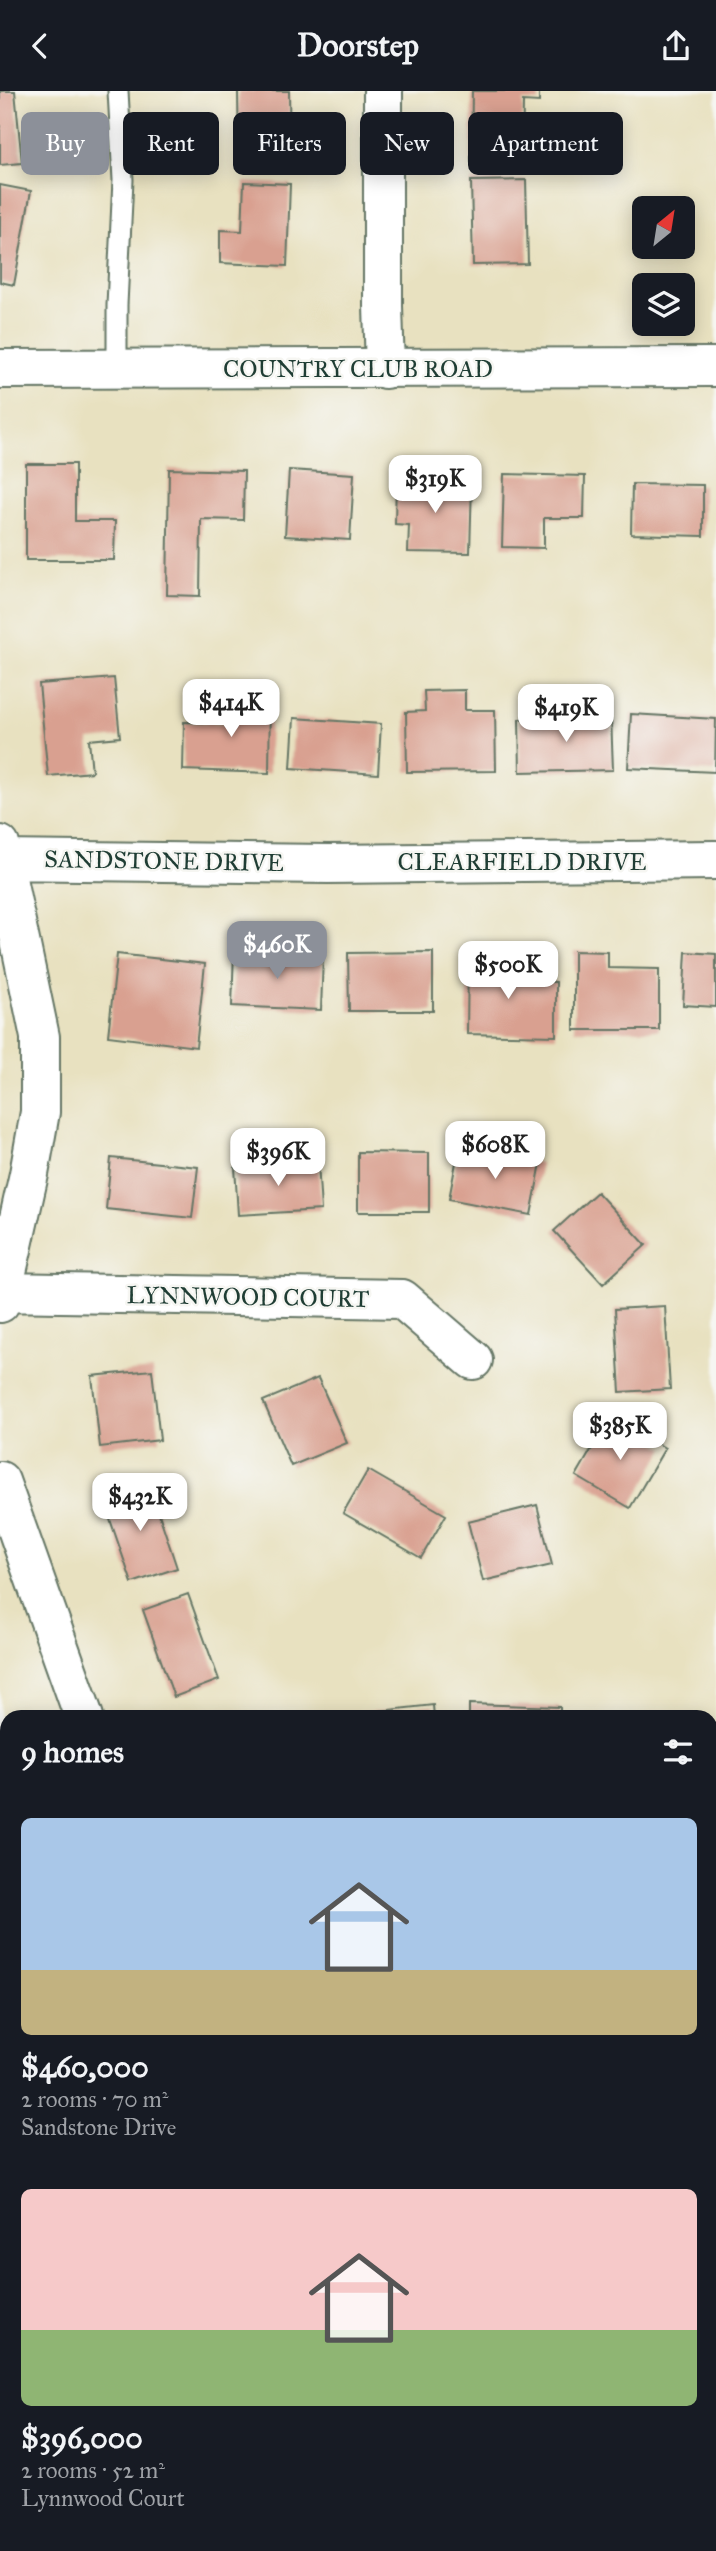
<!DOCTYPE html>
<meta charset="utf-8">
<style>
body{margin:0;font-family:"IM FELL Great Primer",serif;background:#20242c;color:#f1f3f6;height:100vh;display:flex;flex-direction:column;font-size:26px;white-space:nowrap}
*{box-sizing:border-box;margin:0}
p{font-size:23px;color:#9ea1a6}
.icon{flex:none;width:38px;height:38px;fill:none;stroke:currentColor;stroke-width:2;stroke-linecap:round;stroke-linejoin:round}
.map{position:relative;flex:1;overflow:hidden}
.details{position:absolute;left:0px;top:1619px;width:718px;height:842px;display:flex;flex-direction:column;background:#171b24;border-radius:21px 21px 0 0;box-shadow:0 4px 18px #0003}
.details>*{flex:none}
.guide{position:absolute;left:21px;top:21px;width:676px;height:63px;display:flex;gap:14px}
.needle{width:46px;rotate:30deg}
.tools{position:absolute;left:632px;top:105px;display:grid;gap:14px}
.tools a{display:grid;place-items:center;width:63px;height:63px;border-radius:10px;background:#171b24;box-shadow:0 4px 18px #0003;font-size:35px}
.price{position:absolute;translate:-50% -60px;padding:0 16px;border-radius:14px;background:#fff;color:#222;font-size:23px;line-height:46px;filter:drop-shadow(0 2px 4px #0008)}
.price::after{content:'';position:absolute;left:50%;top:42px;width:21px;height:16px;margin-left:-10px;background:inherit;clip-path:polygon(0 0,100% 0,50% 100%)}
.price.current{background:#8c9099;color:#fff}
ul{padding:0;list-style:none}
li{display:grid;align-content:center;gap:14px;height:371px;padding:0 21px}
li span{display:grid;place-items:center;height:217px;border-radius:10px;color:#555}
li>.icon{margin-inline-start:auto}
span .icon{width:126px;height:126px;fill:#fffc;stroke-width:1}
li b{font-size:30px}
h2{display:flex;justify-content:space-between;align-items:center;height:84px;padding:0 21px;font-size:30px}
.chip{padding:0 24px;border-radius:10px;background:#171b24;box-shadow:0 4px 18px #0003;font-size:24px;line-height:63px}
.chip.current{background:#8c9099;color:#fff}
header{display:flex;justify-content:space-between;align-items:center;height:91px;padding:0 21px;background:#171b24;font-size:32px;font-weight:800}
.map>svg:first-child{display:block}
.building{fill:#d9a090}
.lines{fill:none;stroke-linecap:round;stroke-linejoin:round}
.lane-casing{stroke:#657665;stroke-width:23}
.street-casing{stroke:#657665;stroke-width:42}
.secondary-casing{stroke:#657665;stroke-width:42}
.lane{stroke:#fff;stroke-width:19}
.street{stroke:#fff;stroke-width:38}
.secondary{stroke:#fff;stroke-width:38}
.labels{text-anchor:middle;stroke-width:5;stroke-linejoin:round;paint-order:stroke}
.street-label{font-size:24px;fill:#1f3d34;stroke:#f6f6f2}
</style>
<header><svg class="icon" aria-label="back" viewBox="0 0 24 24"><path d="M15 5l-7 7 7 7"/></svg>Doorstep<svg class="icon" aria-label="share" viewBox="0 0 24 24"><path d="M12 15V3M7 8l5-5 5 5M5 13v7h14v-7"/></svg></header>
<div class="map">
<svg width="716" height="2460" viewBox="0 0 716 2460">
<rect width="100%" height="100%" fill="#f6f6f2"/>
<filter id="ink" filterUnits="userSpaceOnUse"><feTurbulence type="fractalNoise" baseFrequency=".0143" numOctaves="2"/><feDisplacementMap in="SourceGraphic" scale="14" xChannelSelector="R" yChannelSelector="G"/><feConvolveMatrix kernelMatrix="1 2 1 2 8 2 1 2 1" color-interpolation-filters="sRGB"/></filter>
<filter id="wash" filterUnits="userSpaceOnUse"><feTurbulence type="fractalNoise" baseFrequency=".00686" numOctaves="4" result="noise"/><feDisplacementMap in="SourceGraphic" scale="28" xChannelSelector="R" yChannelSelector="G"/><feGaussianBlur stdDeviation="1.57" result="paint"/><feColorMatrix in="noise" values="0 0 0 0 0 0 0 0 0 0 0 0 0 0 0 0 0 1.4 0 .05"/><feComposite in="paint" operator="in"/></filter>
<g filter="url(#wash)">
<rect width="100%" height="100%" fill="#e8e1c0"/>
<g id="blocks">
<!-- building -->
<path class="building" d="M0 0H15L22 72 0 74Z
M238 0H289L290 67 239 68Z
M472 0H539V11L523 10 522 71H471Z
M526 89 528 173 473 174 471 90Z
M244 91 290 93 287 175 220 172V139L242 140Z
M0 94 31 100 14 194 0 191Z
M26 373H75V430H115L114 469H26Z
M169 378 244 380 243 429 201 428 200 505 167 504Z
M289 379 354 383 350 449 285 445Z
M504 383 585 385 584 427H544V457L502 456Z
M396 389 472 391 470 462 408 461 409 434 395 433Z
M632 393 703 394V445L631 443Z
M114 587 120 646 89 649 92 681 48 685 39 593Z
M465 599V619H495L496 680 407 681 406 621 425 620 424 600Z
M226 605 270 606 269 682 183 679 184 631 226 632Z
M631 623 716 628 715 681 628 677Z
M611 625 613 679 520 681 519 628Z
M294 627 381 633 378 683 291 677Z
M234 860 323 865 321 919 232 915Z
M574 860 608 861V877L659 878V939H574Z
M433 861V920H349L348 862Z
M686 861 716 863V916L683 914Z
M117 863 205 873 196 956 108 945Z
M468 865H510V890L556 891V945L467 943Z
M459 1056 541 1072 531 1124 449 1108Z
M358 1061 429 1062V1121H358Z
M111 1067 198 1076 192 1127 106 1118Z
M318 1071 321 1119 238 1124 235 1076Z
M597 1101 646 1154 603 1193 554 1140Z
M665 1215 670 1298 620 1301 615 1218Z
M152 1279 160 1349 100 1356 92 1285Z
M318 1287 347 1352 291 1375 263 1310Z
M611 1325 665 1357 630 1417 576 1385Z
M368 1379 446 1424 421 1467 343 1422Z
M149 1393 177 1477 132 1492 103 1408Z
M537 1414 552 1474 483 1490 468 1431Z
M188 1503 219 1589 174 1606 143 1519Z
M469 1613 560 1616V1626H469Z
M433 1614 434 1626H362L361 1622Z
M0 1684 7 1703 0 1705Z
M7 1731V1806L0 1809V1733Z"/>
</g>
</g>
<g filter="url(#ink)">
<use href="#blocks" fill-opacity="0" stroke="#657665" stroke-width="2"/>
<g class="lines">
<!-- lane casing -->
<g class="lane-casing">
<path id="lane" d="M117 277V214L123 89 118 0"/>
</g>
<!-- street casing -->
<g class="street-casing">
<path id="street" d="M383 0V215L385 278
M0 754 40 946V1021L29 1083 0 1212
M0 769 328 773 716 769
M2 1201 402 1208 473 1269
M0 1390 84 1626
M385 2454 387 2460"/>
</g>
<!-- secondary casing -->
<g class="secondary-casing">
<path id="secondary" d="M0 278 716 276"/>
</g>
<!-- lane -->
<use href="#lane" class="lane"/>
<!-- street -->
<use href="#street" class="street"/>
<!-- secondary -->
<use href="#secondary" class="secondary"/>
</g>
</g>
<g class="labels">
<!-- street labels -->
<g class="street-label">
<text x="358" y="286">COUNTRY CLUB ROAD</text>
<text transform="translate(164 770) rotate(1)" y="8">SANDSTONE DRIVE</text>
<text x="522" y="779">CLEARFIELD DRIVE</text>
<text transform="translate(248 1206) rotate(1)" y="8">LYNNWOOD COURT</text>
</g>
</g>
</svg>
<div class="tools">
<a><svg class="needle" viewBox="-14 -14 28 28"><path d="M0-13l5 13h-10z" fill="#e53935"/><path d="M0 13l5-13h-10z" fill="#9ea1a6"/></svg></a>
<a><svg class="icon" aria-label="layers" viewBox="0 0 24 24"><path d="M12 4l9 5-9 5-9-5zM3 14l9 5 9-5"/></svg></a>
</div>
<b class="price" style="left:435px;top:424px">$319K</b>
<b class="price" style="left:231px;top:648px">$414K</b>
<b class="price" style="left:566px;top:653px">$419K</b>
<b class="price current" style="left:277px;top:890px">$460K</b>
<b class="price" style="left:508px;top:910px">$500K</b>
<b class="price" style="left:495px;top:1090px">$608K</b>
<b class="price" style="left:278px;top:1097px">$396K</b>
<b class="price" style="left:620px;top:1371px">$385K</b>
<b class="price" style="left:140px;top:1442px">$432K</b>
<div class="guide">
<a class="chip current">Buy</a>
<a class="chip">Rent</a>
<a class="chip">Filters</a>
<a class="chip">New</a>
<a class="chip">Apartment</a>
</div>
<section class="details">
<h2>9 homes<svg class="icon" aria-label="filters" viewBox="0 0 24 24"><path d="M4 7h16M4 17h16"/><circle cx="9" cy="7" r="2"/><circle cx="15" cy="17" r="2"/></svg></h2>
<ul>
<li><span style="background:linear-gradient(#a9c7e8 70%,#c2b280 0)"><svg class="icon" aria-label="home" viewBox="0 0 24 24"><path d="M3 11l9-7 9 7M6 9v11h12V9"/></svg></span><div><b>$460,000</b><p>2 rooms · 70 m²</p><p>Sandstone Drive</p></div></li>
<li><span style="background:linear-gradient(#f6c9c9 65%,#8fb573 0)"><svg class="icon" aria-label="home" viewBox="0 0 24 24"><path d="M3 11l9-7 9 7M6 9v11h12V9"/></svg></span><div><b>$396,000</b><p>2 rooms · 52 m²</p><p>Lynnwood Court</p></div></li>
</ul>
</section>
</div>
